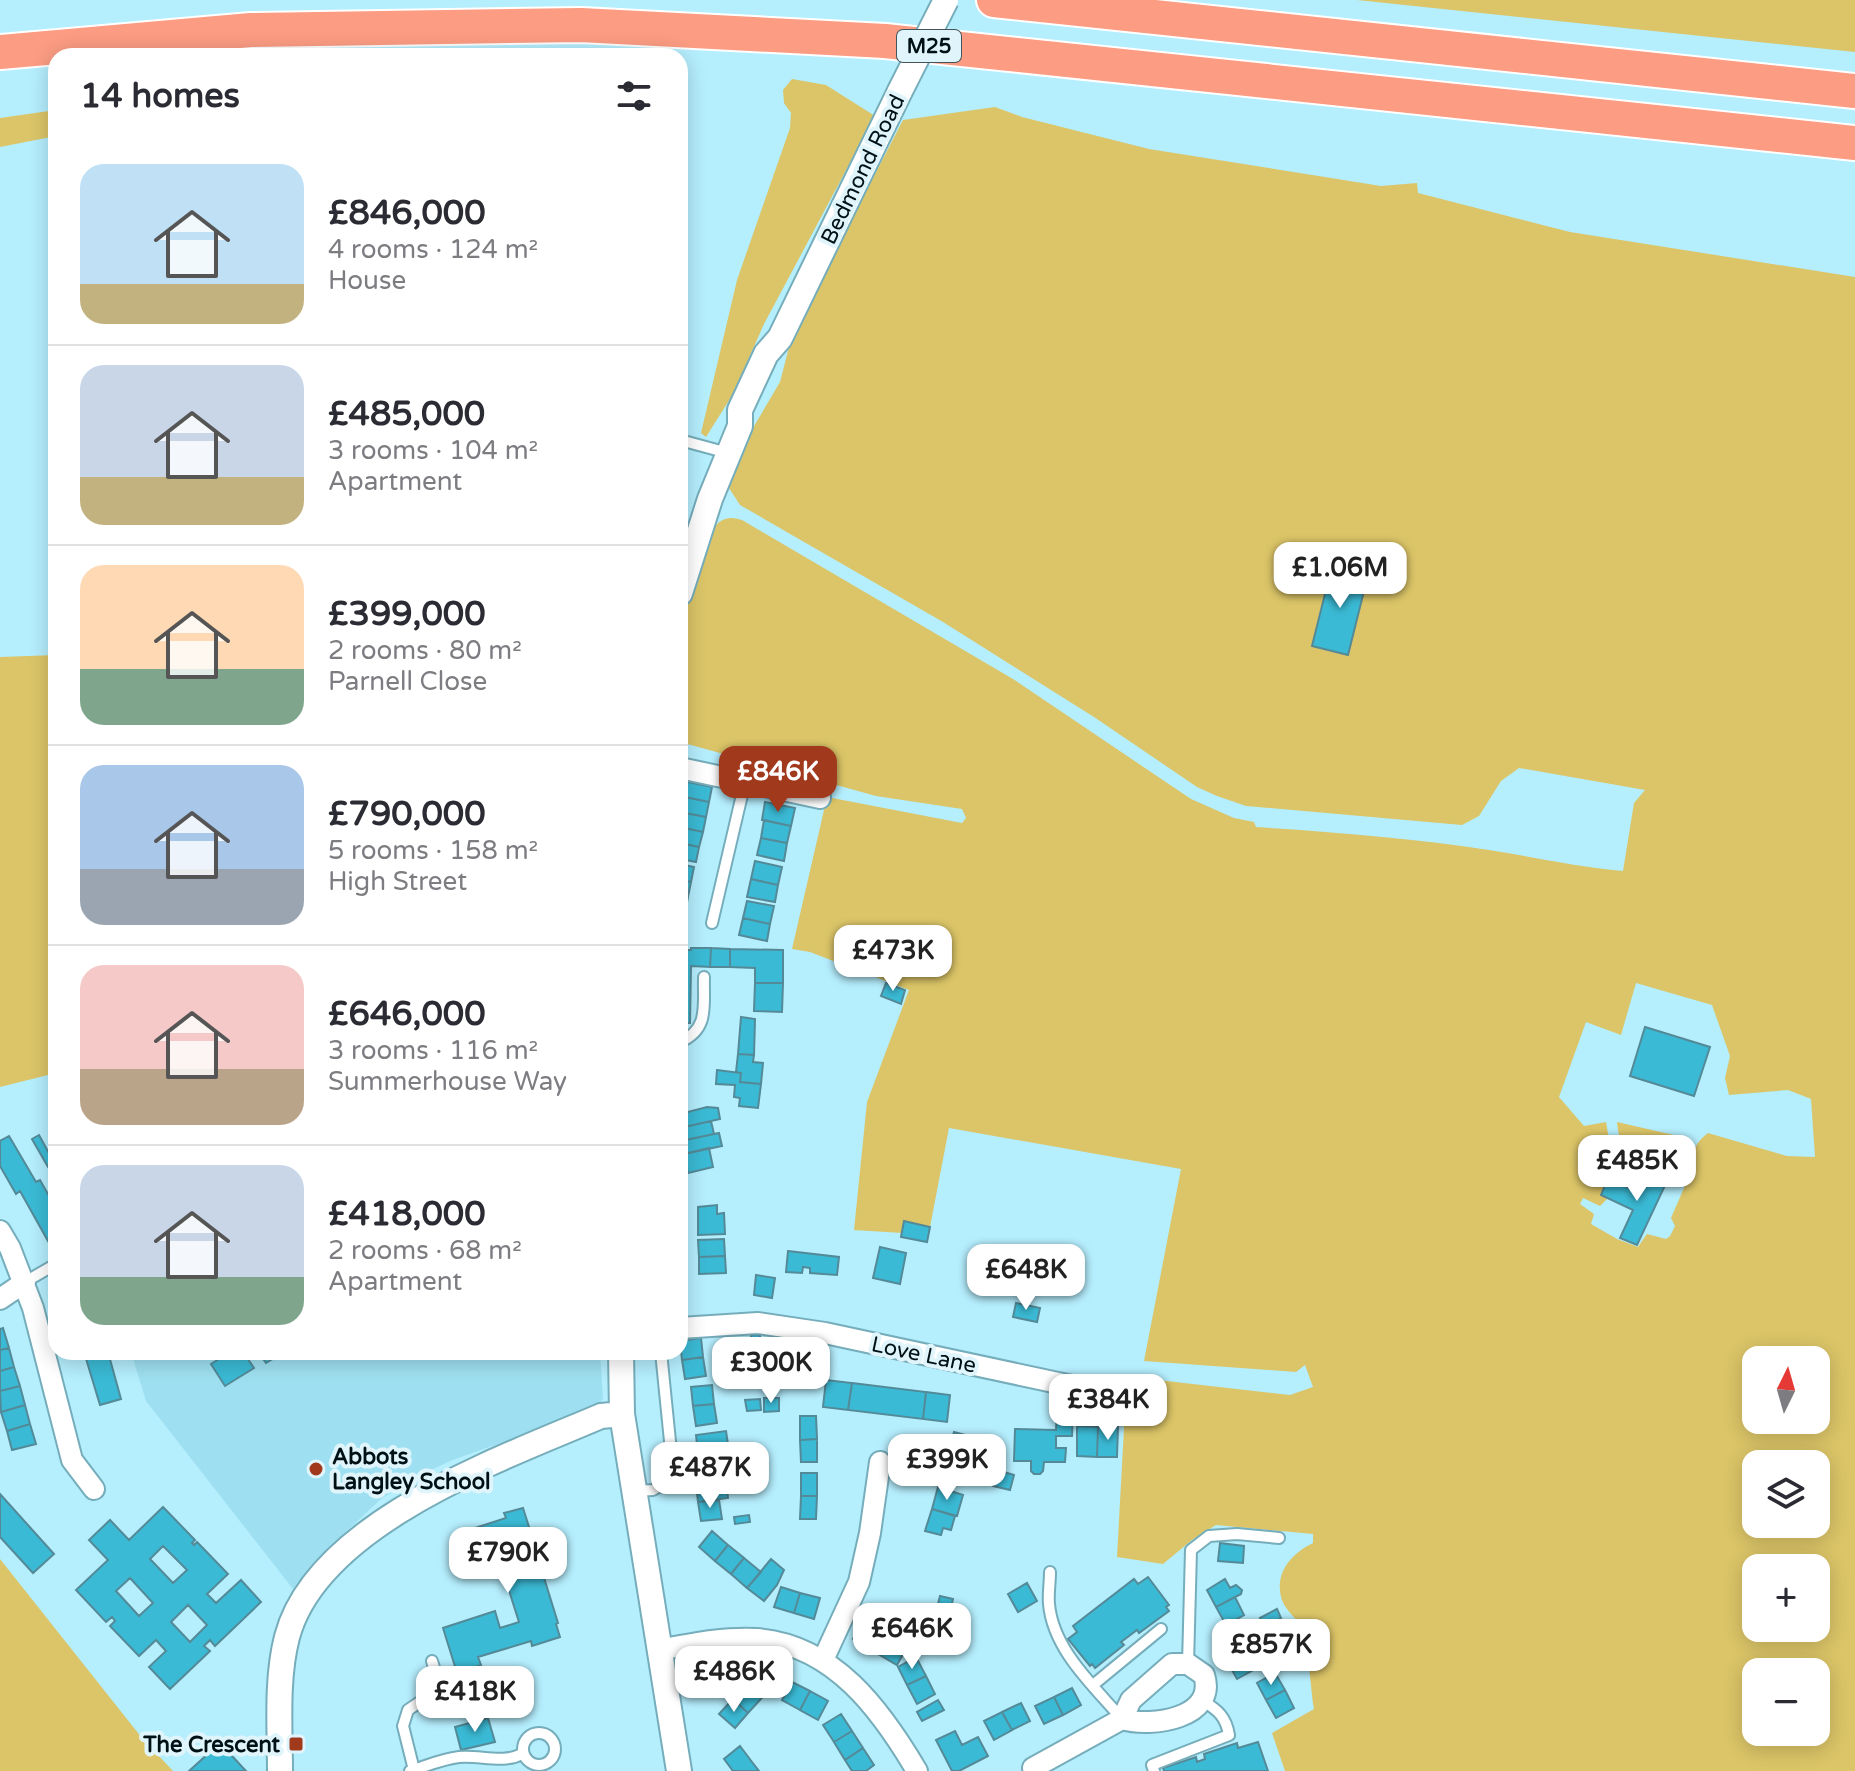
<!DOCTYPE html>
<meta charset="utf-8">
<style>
body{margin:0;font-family:"Varela Round",sans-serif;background:#f7f7f7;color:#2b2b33;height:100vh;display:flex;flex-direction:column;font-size:30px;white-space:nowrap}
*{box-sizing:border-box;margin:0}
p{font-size:26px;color:#7c7c81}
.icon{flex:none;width:44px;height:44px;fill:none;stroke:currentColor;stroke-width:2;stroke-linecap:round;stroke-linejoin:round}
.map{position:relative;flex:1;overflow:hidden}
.side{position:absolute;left:48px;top:48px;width:640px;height:1312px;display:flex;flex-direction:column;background:#fff;border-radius:24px;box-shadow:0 4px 20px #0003}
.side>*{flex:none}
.needle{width:52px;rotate:5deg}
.fabs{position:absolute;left:1742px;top:1346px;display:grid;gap:16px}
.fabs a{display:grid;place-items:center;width:88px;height:88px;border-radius:16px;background:#fff;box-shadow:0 4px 20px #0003;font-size:40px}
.price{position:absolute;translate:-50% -68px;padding:0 18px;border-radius:16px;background:#fff;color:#222;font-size:26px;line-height:52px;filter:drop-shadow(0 2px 4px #0008)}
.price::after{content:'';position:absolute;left:50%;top:48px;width:24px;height:18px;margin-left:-12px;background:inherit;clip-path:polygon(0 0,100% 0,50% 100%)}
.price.current{background:#a1391d;color:#fff}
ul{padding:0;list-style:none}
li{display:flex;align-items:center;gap:24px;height:200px;padding:0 32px}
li+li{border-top:2px solid #e1e1e2}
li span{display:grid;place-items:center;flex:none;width:224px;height:160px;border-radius:24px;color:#555}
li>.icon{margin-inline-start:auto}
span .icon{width:96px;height:96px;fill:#fffc;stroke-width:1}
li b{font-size:34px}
h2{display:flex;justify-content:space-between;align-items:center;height:96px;padding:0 32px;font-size:34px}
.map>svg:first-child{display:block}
.built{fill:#9ee0f1}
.green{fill:#dcc568;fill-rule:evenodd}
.building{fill:#3bbad5;stroke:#548a98;stroke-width:2;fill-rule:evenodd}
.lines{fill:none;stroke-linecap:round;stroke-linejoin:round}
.service-casing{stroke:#76adbb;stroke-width:14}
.minor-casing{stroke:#76adbb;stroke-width:24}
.tertiary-casing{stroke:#76adbb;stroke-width:28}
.motorway-casing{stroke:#fff;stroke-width:38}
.service{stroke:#fff;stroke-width:10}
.minor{stroke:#fff;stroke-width:20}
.tertiary{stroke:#fff;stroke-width:24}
.motorway{stroke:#fb9c83;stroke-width:34}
.tertiary-bridge-casing{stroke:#76adbb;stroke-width:28;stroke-linecap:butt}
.tertiary-bridge{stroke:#fff;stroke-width:24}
.poi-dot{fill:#a1391d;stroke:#dff5fb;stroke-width:3}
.labels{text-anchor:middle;stroke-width:8;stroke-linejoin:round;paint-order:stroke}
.shield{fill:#dff5fb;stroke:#43555b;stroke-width:2}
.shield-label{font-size:20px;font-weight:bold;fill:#001116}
.street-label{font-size:22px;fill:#001116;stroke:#dff5fb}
.poi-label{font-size:22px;font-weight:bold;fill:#001116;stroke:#dff5fb;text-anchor:start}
</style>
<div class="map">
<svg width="1855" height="1771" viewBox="0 0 1855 1771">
<rect width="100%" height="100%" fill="#b5eefd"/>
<!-- built -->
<path class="built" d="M131 1352H600L603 1398 598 1408 450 1461 414 1478 381 1499 336 1541 293 1589 146 1401Z"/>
<!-- green -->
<path class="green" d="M1357 0H1855V52Z
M792 79 826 85 875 116 764 324 733 394 706 437 701 433 737 280 790 128 791 113 784 103 783 90Z
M995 107 1022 117 1149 149 1381 186 1417 183 1418 193 1570 232 1855 277V1771H1285L1272 1733 1314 1709C1311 1693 1308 1639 1302 1628 1296 1617 1284 1610 1281 1597 1275 1572 1292 1553 1313 1543V1534L1216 1525 1192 1540 1163 1564 1117 1557 1124 1428 1121 1407 1131 1377 1290 1395 1313 1387 1305 1365 1296 1372 1144 1361 1181 1169 949 1128 930 1227 905 1222 902 1233 854 1230 867 1102 909 990 810 952 792 949 827 797 962 823 966 818 962 809 876 796 680 742V684L684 669H680V628L710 532C720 519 727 515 742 520L1013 679 1191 799 1234 818 1254 822 1256 827C1334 832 1412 838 1489 850 1534 857 1578 867 1623 871L1634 803 1645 790 1519 768 1501 781 1479 816 1462 825 1246 806 1217 796 1197 787 1094 717 943 622 740 505 727 485 740 450 780 382 793 332 903 120ZM1636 983 1712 1005 1730 1056 1725 1078 1729 1095 1788 1090 1811 1099 1815 1157 1787 1156 1708 1133C1690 1147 1694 1155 1689 1174 1684 1189 1677 1204 1671 1218L1675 1226 1670 1236 1666 1239 1647 1234 1638 1247 1617 1239 1591 1224 1594 1214 1580 1204 1583 1198 1600 1206 1608 1198 1601 1194 1613 1162 1606 1122 1584 1126 1559 1097 1586 1022 1621 1035ZM1756 1360H1816V1420H1756ZM1756 1464H1816V1524H1756ZM1756 1568H1816V1628H1756ZM1756 1672H1816V1732H1756Z
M56 110V136L0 147V118Z
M56 655V1073L0 1087V657Z
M1617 1122 1687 1138 1669 1178C1632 1163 1622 1164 1617 1122Z
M0 1559 142 1738 173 1771H0Z"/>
<!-- building -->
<path class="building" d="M1332 566 1368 575 1348 655 1312 646Z
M683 781 712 787 709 802 680 796Z
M680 796 709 802 706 817 680 812Z
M765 802 795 808 791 826 762 820Z
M680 812 706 817 703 832 680 827Z
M764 820 791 826 787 843 761 838Z
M680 827 703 832 699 847 680 843Z
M761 838 787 843 784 861 757 855Z
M680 843 699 847 696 862 680 859Z
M755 861 782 867 778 885 751 879Z
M680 864 694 867 691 882 680 880Z
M751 879 778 885 775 902 747 897Z
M680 880 691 882 688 897 680 896Z
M680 896 688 897 685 913 680 912Z
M747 901 774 906 770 924 743 918Z
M743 918 770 924 767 941 739 935Z
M691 948H711L710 967 691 966 690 1023H680V950H691Z
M711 948 730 949V967H710Z
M730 949 783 950V983H755V968L730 967Z
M755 983H783L782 1012 754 1011Z
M886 983 905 990 901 1004 881 996Z
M741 1017 755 1019 754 1055 738 1054Z
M1645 1027 1710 1047 1694 1096 1630 1076Z
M738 1054 754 1055 753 1062 763 1063 761 1084 740 1082 741 1073 736 1072Z
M717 1070 741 1073 740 1082 761 1084 758 1108 739 1106 740 1098 734 1097 735 1085 716 1084Z
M707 1107 718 1108 720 1119 680 1128V1114Z
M711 1121 714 1134 681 1141 680 1128Z
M719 1133 722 1146 684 1154 681 1141Z
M39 1135 55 1164 48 1167 32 1139Z
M9 1136 36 1182 40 1180 56 1208V1236L48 1241 20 1191 16 1194 0 1166V1141Z
M709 1148 713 1167 688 1173 684 1154Z
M1650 1171 1668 1179 1637 1245 1620 1238 1633 1210 1601 1195 1608 1178 1640 1193Z
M717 1205V1214L724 1213 725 1234 698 1235V1207Z
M904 1221 930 1227 927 1242 901 1237Z
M724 1239 725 1256 699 1257 698 1240Z
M880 1247 906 1253 900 1284 873 1278Z
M788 1251 839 1257 837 1275 810 1273V1268L803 1267 802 1273 786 1272Z
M725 1256 726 1273 699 1274V1257Z
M756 1275 775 1278 772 1298 754 1295Z
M1016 1303 1040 1308 1037 1322 1013 1317Z
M3 1328 9 1348 0 1350V1329Z
M760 1334V1349H752L751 1335Z
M701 1338 703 1357 682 1360 680 1341Z
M9 1348 14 1367 0 1371V1350Z
M769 1348 797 1352 793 1373 788 1378 765 1374Z
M84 1352H108L121 1399 100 1405Z
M230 1352H243L254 1368 225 1386 211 1364Z
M258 1352H284L266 1363Z
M703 1357 706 1376 685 1379 682 1360Z
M14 1367 20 1386 0 1391V1371Z
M826 1380 852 1383 848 1410 823 1407Z
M852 1383 926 1392 923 1419 848 1410Z
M712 1385 714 1404 693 1406 691 1387Z
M20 1386 25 1405 1 1412 0 1391Z
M926 1392 950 1395 947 1422 923 1419Z
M764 1398H779V1411L764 1412Z
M760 1399 761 1410 747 1411 745 1400Z
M714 1404 717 1423 696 1426 693 1406Z
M25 1405 30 1424 7 1431 1 1412Z
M1057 1408 1073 1409 1072 1436H1056V1448H1066L1065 1462H1044L1043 1471 1040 1474H1034L1031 1471V1461H1014L1015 1429 1056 1430Z
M800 1416H816L817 1439 800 1440Z
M30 1424 36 1444 12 1450 7 1431Z
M1077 1426 1098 1427 1097 1457 1077 1456Z
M1098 1427H1118L1117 1457H1097Z
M726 1431 729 1451 698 1454 696 1435Z
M954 1432 969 1436 963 1457 948 1453Z
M817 1439V1462H801L800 1440Z
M719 1452 722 1471 701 1474 698 1454Z
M948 1453 963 1457 957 1479 942 1474Z
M997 1470 1014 1475 1010 1490 993 1486Z
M801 1473H817V1496H801Z
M726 1479 728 1498 698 1502 696 1483Z
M938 1487 963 1495 957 1516 932 1509Z
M0 1494 54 1554 33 1573 0 1537Z
M801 1496H817L816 1519H800Z
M719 1500 722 1519 701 1521 698 1502Z
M163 1507 195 1540 192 1543 194 1545 197 1542 228 1574 207 1594 216 1603 241 1580 261 1602 215 1646 210 1640 204 1646 210 1651 170 1689 149 1667 166 1651 156 1640 139 1656 110 1626 115 1621 112 1617 106 1622 76 1590 108 1560 89 1540 110 1520 129 1540ZM163 1546 187 1570 173 1583 150 1559ZM130 1578 153 1603 139 1616 116 1591ZM188 1605 207 1625 190 1642 171 1622Z
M523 1508 530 1530 535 1528 543 1553 537 1555 558 1623 556 1624 560 1637 532 1646 531 1641 478 1657 481 1665 457 1673 443 1628 495 1611 500 1628 519 1622 499 1559 486 1563 475 1528 506 1518 504 1513Z
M932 1509 955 1516 951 1530 943 1528 941 1535 925 1531Z
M749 1515 750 1522 735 1524 734 1517Z
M712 1531 728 1545 715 1561 699 1547Z
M1220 1543 1244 1546 1243 1563 1218 1561Z
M728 1545 744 1558 731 1574 715 1561Z
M744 1558 761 1572 747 1588 731 1574Z
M771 1559 784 1570 777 1585 764 1601 747 1588Z
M1148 1577 1169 1605 1166 1607 1169 1611 1139 1633 1137 1630 1121 1642 1124 1645 1095 1668 1092 1664 1090 1666 1068 1639 1077 1632 1073 1626 1134 1579 1138 1584Z
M1225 1579 1230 1588 1236 1585 1242 1590 1241 1594 1216 1607 1207 1590Z
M1027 1583 1037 1601 1018 1612 1008 1594Z
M781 1587 800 1593 794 1613 774 1607Z
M800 1593 820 1598 814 1619 794 1613Z
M940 1596 953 1599 950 1611 937 1608Z
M1235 1597 1244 1615 1226 1625 1216 1607Z
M1277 1609 1281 1618 1265 1627 1260 1618Z
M868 1613 893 1628 878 1654 853 1639Z
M894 1627 912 1638 897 1665 878 1654Z
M1236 1634 1246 1651 1227 1661 1217 1644Z
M1246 1651 1255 1669 1237 1679 1227 1661Z
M916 1657 926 1676 907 1685 898 1667Z
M1275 1673 1285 1690 1266 1700 1257 1683Z
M926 1676 935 1694 917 1704 907 1685Z
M757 1681 768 1691 748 1713 733 1699 746 1685 750 1689Z
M792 1682 810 1691 800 1710 782 1700Z
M1072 1688 1081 1705 1063 1715 1054 1697Z
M1285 1690 1294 1708 1276 1718 1266 1700Z
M810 1691 828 1701 818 1720 800 1710Z
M1054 1697 1063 1715 1044 1724 1035 1706Z
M733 1699 748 1713 735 1728 719 1714Z
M938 1700 944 1710 922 1721 917 1712Z
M1021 1703 1030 1721 1012 1730 1002 1712Z
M1002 1712 1012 1730 994 1740 984 1721Z
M841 1714 852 1731 834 1742 823 1725Z
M488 1718 495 1742 461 1750 455 1727Z
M852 1731 863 1748 845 1760 834 1742Z
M955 1731 962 1745 978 1737 988 1756 959 1771H952L936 1740Z
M1258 1742 1268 1771H1164L1163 1768 1196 1757 1197 1762 1205 1759 1204 1754 1237 1743 1238 1748Z
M220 1743 246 1771H189Z
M740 1746 752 1762 759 1771H733L724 1759Z
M863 1748 874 1765 866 1771H852L845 1760Z"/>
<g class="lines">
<!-- service casing -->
<g class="service-casing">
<path id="service" d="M680 440 728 453
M712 923 745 782
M680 1042C710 1029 703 1005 704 977
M25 1282 56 1264
M635 1491 653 1490 671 1480 673 1471 661 1352
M1050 1572C1050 1583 1048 1594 1049 1604 1053 1650 1094 1686 1122 1719
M432 1661 442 1694
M1188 1664 1191 1550 1209 1536 1237 1534 1279 1538
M1093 1685 1161 1629
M523 1749a16 16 0 1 1 32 0a16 16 0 1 1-32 0Z
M414 1770 403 1726 408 1710 427 1697 442 1694 454 1698 516 1680
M410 1771C426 1766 442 1759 459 1757 480 1755 503 1764 522 1754
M1154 1771 1152 1765 1229 1735C1226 1717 1218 1710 1203 1701"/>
</g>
<!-- minor casing -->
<g class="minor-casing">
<path id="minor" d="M680 768 820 798
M0 1231 10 1248 33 1308 72 1460 94 1489
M0 1299 25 1282
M680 1328 758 1323 825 1333 1119 1396
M659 1650C691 1644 724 1637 757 1639 834 1645 881 1710 917 1771
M823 1660 859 1582 870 1533 880 1462
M1033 1768 1122 1719 1131 1700 1172 1664H1188L1204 1675C1218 1718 1151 1728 1122 1719"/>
</g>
<!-- tertiary casing -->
<g class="tertiary-casing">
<path id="tertiary" d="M680 593 710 499 740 426V410L766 354 780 338 900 91
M621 1352 622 1414 679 1771
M280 1771C280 1728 276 1679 287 1637 317 1523 503 1458 601 1416L622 1414"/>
</g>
<!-- motorway casing -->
<g class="motorway-casing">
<path id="motorway" d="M994 0 1855 91
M0 52 251 30 581 25 885 41 1855 143"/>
</g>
<!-- service -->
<use href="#service" class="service"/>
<!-- minor -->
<use href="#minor" class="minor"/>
<!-- tertiary -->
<use href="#tertiary" class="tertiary"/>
<!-- motorway -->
<use href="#motorway" class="motorway"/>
<!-- tertiary-bridge casing -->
<g class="tertiary-bridge-casing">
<path id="tertiary-bridge" d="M900 91 946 0"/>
</g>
<!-- tertiary-bridge -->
<use href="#tertiary-bridge" class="tertiary-bridge"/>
</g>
<!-- markers -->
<g class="poi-dot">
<circle cx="316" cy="1469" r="8"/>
<rect x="288" y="1736" width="16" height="16" rx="4"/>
</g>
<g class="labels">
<!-- shield labels -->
<rect class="shield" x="897" y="30" width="64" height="32" rx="6"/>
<g class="shield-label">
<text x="929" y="53">M25</text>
</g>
<!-- street labels -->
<g class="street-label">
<text transform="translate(862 169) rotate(-64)" y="8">Bedmond Road</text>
<text transform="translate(924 1354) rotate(12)" y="8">Love Lane</text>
</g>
<!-- poi labels -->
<g class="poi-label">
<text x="332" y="1464">Abbots<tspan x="332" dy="25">Langley School</tspan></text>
<text x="280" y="1752" text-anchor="end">The Crescent</text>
</g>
</g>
</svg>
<div class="fabs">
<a><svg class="needle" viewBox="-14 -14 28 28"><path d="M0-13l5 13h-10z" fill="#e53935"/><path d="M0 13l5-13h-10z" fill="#7c7c81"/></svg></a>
<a><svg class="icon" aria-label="layers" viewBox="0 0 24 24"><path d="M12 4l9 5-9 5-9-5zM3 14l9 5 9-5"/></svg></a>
<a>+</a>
<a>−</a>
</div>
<b class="price" style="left:1340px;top:610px">£1.06M</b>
<b class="price current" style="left:778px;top:814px">£846K</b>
<b class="price" style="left:893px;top:993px">£473K</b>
<b class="price" style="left:1637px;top:1203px">£485K</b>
<b class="price" style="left:1026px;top:1312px">£648K</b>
<b class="price" style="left:771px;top:1405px">£300K</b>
<b class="price" style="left:1108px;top:1442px">£384K</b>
<b class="price" style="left:947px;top:1502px">£399K</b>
<b class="price" style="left:710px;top:1510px">£487K</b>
<b class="price" style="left:508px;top:1595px">£790K</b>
<b class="price" style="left:912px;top:1671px">£646K</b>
<b class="price" style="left:1271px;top:1687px">£857K</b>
<b class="price" style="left:734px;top:1714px">£486K</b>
<b class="price" style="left:475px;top:1734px">£418K</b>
<section class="side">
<h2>14 homes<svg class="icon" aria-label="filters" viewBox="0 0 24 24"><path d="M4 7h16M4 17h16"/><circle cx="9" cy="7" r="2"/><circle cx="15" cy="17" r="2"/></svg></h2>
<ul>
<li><span style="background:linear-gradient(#bfe0f5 75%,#c2b280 0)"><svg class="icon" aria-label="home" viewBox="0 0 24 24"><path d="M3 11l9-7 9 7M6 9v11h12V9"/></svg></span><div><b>£846,000</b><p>4 rooms · 124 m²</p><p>House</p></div></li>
<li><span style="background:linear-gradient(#c9d6e8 70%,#c2b280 0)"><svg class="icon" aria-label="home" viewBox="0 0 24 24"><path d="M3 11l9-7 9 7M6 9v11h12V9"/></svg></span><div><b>£485,000</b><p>3 rooms · 104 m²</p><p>Apartment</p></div></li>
<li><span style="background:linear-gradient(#ffd9b3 65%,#7fa58c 0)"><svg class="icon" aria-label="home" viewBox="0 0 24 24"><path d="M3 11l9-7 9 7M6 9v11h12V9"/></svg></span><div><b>£399,000</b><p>2 rooms · 80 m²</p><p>Parnell Close</p></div></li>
<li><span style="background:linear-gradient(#a9c7e8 65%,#9aa5b1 0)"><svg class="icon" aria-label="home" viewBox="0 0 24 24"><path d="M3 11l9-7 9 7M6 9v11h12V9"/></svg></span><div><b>£790,000</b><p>5 rooms · 158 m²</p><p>High Street</p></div></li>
<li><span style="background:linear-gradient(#f6c9c9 65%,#b9a48a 0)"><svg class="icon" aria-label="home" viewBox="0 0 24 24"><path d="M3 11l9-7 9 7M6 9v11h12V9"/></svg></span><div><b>£646,000</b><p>3 rooms · 116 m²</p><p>Summerhouse Way</p></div></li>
<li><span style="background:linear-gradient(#c9d6e8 70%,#7fa58c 0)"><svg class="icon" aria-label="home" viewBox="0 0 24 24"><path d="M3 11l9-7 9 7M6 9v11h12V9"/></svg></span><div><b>£418,000</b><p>2 rooms · 68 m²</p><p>Apartment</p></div></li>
</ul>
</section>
</div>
